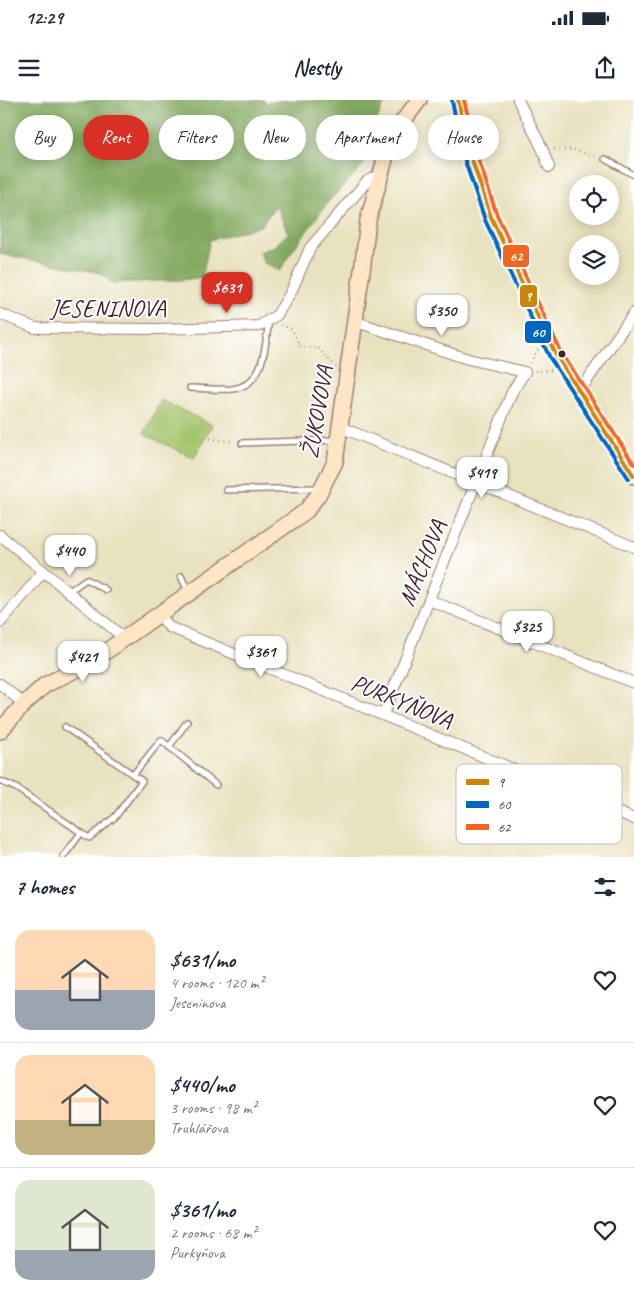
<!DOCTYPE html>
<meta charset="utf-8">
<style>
body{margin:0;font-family:Caveat,sans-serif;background:#f2f2f3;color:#1f2937;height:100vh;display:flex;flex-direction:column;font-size:19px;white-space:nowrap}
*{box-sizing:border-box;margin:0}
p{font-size:16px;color:#747a83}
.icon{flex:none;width:28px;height:28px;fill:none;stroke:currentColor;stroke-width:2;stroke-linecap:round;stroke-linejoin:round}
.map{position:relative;height:757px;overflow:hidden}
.drawer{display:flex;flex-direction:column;background:#fff;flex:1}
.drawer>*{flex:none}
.banner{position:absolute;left:15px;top:15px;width:605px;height:45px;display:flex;gap:10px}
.tools{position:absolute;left:569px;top:75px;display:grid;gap:10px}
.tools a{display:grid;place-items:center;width:50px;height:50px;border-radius:50%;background:#fff;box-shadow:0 2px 12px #0003;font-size:25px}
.price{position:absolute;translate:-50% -42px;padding:0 11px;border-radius:10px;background:#fff;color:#222;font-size:16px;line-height:32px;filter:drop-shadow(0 1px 2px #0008)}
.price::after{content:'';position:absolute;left:50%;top:30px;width:15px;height:11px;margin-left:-8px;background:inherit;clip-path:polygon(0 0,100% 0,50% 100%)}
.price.active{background:#d93025;color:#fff}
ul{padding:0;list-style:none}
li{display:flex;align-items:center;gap:15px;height:125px;padding:0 15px}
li+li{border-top:1px solid #e0e1e3}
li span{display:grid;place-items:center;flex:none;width:140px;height:100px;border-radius:15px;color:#555}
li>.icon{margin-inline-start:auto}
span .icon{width:60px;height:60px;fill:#fffc;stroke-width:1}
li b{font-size:21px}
h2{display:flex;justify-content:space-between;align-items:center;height:60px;padding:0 15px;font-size:21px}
.chip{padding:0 18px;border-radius:22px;background:#fff;box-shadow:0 2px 12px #0003;font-size:18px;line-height:45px}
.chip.active{background:#d93025;color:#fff}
.status{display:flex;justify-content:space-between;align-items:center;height:35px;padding:0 25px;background:#fff;direction:ltr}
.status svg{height:14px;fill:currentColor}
header{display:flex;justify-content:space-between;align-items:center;height:65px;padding:0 15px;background:#fff;font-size:22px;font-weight:700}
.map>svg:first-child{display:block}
.green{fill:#a3c36b;stroke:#76714b}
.forest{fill:#82a95f;stroke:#666445}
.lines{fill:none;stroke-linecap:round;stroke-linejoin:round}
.lane-casing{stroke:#9a8075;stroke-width:8}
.street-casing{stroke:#9a8075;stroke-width:12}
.secondary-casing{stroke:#9a8075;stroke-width:18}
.path{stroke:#9a8075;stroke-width:2;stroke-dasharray:1 4;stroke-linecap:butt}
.lane{stroke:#fff;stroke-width:5}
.street{stroke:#fff;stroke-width:10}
.secondary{stroke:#fde5c5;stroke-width:15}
.bus-1-casing{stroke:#fff;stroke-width:8}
.bus-2-casing{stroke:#fff;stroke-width:8}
.bus-3-casing{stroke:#fff;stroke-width:8}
.bus-1{stroke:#cc840b;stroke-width:4}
.bus-2{stroke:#0065bd;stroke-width:4}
.bus-3{stroke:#f26522;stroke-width:4}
.bus-dot{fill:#4a1f2b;stroke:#fff;stroke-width:2}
.labels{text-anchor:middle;stroke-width:4;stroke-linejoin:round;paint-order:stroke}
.street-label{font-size:24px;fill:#4a1f2b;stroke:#fff}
.key{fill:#fff;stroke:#c9bcbf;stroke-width:1}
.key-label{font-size:14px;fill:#4a1f2b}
.line-badge{stroke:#fff;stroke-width:2}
.badge-label{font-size:14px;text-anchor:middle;font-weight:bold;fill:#fff}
</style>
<div class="status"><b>12:29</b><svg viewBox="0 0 49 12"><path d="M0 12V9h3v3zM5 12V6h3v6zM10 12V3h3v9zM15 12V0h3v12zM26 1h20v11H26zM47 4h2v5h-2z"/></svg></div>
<header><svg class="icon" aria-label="menu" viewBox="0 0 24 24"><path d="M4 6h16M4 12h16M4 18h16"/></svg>Nestly<svg class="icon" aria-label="share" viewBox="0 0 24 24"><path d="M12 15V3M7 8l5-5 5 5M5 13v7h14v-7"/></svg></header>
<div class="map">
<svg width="634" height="757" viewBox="0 0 634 757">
<rect width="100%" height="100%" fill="#fff"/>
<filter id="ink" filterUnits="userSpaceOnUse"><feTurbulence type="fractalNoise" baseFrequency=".02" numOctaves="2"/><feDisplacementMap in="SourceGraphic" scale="10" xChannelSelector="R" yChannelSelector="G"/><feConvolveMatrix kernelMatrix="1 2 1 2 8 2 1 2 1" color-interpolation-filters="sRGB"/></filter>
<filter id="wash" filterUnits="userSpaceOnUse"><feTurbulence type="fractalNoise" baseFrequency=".0096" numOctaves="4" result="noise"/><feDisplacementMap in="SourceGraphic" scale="20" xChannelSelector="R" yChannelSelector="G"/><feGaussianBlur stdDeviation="1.12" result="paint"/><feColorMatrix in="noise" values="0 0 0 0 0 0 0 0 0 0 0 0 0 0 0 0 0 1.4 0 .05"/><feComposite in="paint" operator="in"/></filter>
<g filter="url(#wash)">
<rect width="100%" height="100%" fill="#e9e2bf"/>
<!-- green -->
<path class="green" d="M161 300 212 325 194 358 144 334Z"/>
<!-- forest -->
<path class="forest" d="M0 0H264V3L286 0H387L382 8 371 36 364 64 329 101 289 155 280 171 263 162 260 152 275 146 288 133 276 105 261 126 210 140 202 177 182 180 112 183 101 173 0 154Z"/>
</g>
<g filter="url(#ink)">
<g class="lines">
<!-- lane casing -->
<g class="lane-casing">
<path id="lane" d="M605 59 634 75
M190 288C204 288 219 290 232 289 265 285 265 246 269 220
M242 343 337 340
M226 390 318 388
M181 476 188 491
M68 492 86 479 106 490
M169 647 187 622
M133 675 161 640 216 685
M0 681 16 688 89 738 115 717 142 681 65 627
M63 757 81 733"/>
</g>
<!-- street casing -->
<g class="street-casing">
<path id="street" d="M518 0 542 48 549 67
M0 214 35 228 158 229 259 226 277 215 291 192 310 148 367 81 381 74
M354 221 468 259 525 272 512 292 383 615
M579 292 634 213
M340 327 634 447
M0 435 124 538
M429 500 634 583
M159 514 169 527 634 719
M0 523 43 472
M0 584 24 604"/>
</g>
<!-- secondary casing -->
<g class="secondary-casing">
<path id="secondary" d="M458 0C466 41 475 79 491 117L556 255 634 376
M0 631 24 604 45 585 91 562 306 411 318 395 335 362 363 163 368 120 381 74 391 37 419 0"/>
</g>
<!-- path -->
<path class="path" d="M554 49 574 50 598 57
M281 225 292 229 300 247 318 248 336 267
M530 263 539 248
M535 271 551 270
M205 338 234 342"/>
<!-- lane -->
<use href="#lane" class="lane"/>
<!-- street -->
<use href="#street" class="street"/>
<!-- secondary -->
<use href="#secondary" class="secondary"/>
<!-- bus-1 casing -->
<g class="bus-1-casing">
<path id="bus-1" d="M458 0 472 60 491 117 556 255 634 376"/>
</g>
<!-- bus-2 casing -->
<g class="bus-2-casing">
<path id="bus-2" d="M452 1 465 61 485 120 550 258 629 379"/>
</g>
<!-- bus-3 casing -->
<g class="bus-3-casing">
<path id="bus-3" d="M464 0 478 58 497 115 561 252 634 364"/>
</g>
<!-- bus-1 -->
<use href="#bus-1" class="bus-1"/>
<!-- bus-2 -->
<use href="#bus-2" class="bus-2"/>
<!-- bus-3 -->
<use href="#bus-3" class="bus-3"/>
</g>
</g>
<!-- markers -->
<circle class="bus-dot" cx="562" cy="254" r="4.5"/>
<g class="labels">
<!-- street labels -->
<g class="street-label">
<text x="108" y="216">JESENINOVA</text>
<text transform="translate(317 312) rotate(-80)" y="8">ŽUKOVOVA</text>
<text transform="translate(422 463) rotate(-68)" y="8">MÁCHOVA</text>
<text transform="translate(402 601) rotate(22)" y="8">PURKYŇOVA</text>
</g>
</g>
<!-- legend -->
<rect x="456" y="664" width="166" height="80" rx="8" class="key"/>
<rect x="466" y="679" width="23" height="6" fill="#cc840b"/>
<rect x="466" y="701" width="23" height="7" fill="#0065bd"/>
<rect x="466" y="724" width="23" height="6" fill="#f26522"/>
<g class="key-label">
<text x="498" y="687">9</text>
<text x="498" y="709">60</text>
<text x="498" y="732">62</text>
</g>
<g class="line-badge">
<rect x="502" y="144" width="28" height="24" rx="5" fill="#f26522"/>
<rect x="519" y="184" width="19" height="24" rx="5" fill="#cc840b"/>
<rect x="524" y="220" width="28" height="24" rx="5" fill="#0065bd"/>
</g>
<g class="badge-label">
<text x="516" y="161">62</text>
<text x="528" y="201">9</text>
<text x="538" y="237">60</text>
</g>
</svg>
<div class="tools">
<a><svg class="icon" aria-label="locate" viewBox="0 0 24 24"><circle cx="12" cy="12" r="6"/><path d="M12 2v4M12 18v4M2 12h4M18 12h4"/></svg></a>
<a><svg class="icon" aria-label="layers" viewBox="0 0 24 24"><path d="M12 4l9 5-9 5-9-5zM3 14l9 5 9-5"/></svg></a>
</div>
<b class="price active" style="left:227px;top:214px">$631</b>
<b class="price" style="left:442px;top:237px">$350</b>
<b class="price" style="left:482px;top:399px">$419</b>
<b class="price" style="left:70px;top:477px">$440</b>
<b class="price" style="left:527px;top:553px">$325</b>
<b class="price" style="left:261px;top:578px">$361</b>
<b class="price" style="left:83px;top:583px">$421</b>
<div class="banner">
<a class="chip">Buy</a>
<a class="chip active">Rent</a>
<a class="chip">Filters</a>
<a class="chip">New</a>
<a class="chip">Apartment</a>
<a class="chip">House</a>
</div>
</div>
<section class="drawer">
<h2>7 homes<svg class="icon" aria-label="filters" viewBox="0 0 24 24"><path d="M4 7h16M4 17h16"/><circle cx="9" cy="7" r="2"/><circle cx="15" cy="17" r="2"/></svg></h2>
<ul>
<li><span style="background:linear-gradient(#ffd9b3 60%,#9aa5b1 0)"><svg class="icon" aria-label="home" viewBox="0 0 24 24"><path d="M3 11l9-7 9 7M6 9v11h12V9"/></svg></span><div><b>$631/mo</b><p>4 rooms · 120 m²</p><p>Jeseninova</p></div><svg class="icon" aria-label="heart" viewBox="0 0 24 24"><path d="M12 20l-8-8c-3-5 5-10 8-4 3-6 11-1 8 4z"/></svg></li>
<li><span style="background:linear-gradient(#ffd9b3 65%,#c2b280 0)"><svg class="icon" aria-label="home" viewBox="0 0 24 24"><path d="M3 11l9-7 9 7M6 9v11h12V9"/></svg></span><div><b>$440/mo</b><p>3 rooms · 98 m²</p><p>Truhlářova</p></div><svg class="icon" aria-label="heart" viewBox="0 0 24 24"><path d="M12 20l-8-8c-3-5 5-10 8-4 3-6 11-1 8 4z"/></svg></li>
<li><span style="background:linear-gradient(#dfe7d0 70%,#9aa5b1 0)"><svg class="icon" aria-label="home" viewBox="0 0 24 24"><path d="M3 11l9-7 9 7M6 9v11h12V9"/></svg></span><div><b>$361/mo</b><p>2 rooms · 68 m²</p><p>Purkyňova</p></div><svg class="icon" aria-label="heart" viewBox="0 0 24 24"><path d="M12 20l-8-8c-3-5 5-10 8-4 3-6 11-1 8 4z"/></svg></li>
</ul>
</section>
